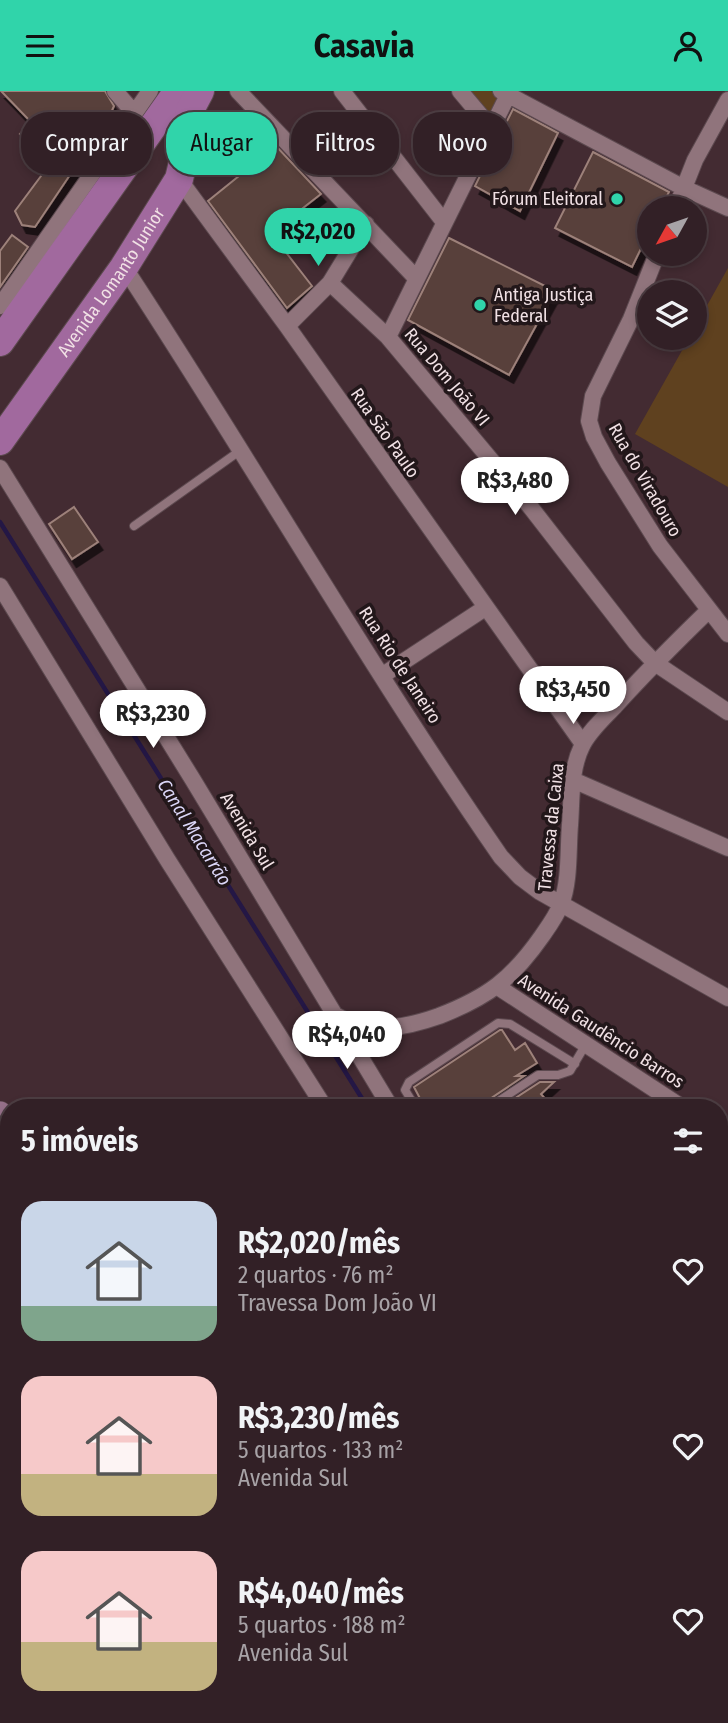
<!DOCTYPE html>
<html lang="pt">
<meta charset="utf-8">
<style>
body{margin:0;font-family:"Fira Sans Condensed",sans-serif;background:#3d2d32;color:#f1f3f6;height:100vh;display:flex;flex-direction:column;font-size:26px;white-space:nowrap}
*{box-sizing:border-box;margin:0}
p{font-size:23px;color:#a8a3a7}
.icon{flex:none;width:38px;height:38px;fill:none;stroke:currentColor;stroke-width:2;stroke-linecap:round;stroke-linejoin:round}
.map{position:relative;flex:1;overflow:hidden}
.panel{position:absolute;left:0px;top:1008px;width:728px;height:625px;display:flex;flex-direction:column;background:#322026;border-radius:28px 28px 0 0;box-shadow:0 4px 10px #0003,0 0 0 2px #4d3e43}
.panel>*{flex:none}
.guide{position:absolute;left:21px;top:21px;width:686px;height:63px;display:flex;gap:14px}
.needle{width:46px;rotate:230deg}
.controls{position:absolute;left:637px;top:105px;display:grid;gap:14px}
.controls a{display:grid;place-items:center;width:70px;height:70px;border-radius:50%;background:#322026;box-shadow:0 4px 10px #0003,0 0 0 2px #4d3e43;font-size:35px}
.price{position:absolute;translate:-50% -60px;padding:0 16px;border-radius:24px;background:#fff;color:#222;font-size:23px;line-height:46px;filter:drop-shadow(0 2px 4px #0008)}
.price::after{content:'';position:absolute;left:50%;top:42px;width:21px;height:16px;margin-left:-10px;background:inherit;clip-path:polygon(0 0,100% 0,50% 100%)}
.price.active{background:#30d4aa;color:#111}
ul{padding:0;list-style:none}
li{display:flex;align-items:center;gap:21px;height:175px;padding:0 21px}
li span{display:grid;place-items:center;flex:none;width:196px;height:140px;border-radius:21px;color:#555}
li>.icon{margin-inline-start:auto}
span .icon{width:84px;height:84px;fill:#fffc;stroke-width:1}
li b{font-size:30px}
h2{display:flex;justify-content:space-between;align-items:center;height:84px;padding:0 21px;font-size:30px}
.chip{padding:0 24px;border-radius:28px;background:#322026;box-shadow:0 4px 10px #0003,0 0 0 2px #4d3e43;font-size:24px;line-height:63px}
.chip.active{background:#30d4aa;color:#111}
header{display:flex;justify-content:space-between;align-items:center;height:91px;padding:0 21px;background:#30d4aa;color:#111;font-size:32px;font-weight:700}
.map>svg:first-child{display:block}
.green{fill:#5f411f}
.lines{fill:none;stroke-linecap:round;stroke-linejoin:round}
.stream{stroke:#241745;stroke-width:4.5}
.building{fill:#58403a;stroke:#9d817a;stroke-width:2;filter:url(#shadow)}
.service-casing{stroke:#5c494f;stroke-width:10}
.minor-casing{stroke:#5c494f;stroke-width:18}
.secondary-casing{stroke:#5c494f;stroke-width:24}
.trunk-casing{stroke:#5c494f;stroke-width:30}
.path{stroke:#968287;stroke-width:2.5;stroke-dasharray:7 3.5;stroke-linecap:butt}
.service{stroke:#90747c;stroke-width:8}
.minor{stroke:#90747c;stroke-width:16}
.secondary{stroke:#967089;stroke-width:23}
.trunk{stroke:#a1699e;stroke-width:28}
.poi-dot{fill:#30d4aa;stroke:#22171a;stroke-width:2.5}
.labels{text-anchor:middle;stroke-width:7;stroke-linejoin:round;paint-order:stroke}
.poi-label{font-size:18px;fill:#f1e1e5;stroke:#22171a;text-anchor:end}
.street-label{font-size:18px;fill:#f1e1e5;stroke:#22171a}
.water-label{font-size:19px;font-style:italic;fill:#dbd6f7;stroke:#22171a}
</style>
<header><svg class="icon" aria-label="menu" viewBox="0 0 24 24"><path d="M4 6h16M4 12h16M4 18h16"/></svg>Casavia<svg class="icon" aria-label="person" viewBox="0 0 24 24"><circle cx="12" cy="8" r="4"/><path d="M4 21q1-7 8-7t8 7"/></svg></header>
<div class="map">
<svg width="728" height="1632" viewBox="0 0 728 1632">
<defs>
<filter id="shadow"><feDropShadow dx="4.5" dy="8" stdDeviation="0" flood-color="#0009"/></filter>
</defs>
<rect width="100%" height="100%" fill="#432b32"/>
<!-- green -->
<path class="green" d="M467 0H491L501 6 489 25Z
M728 177V396L635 343 689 247H695V236Z
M0 1131 9 1147V1426L0 1407Z
M213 1624H272L277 1632H218Z"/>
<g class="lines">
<!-- stream -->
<path class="stream" d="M0 431 368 1017
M719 1484 728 1492"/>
</g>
<!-- building -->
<path class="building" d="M1 0H105L114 15 107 31 80 39 93 53 73 72 76 75 35 136 22 134 15 120 41 85 49 69 20 43 31 31Z
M513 18 558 42 520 120 475 95Z
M276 55 321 103 271 142 312 195 287 217 208 110Z
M593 61 669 101 661 117H649V141L632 176 555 137Z
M12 144 28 156 0 196V160Z
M449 147 555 200 509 284 408 229Z
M74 416 98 451 72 468 49 433Z
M500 939H502L515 959 525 952 537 972 516 985H524L484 1012 481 1017H425L414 996Z
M540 991H554L541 1003 546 1009 534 1017H500Z"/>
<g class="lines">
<!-- service casing -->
<g class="service-casing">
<path id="service" d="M134 435 241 359
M416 1017 405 999 409 991 498 932 510 933 575 973
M488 1017 538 984H558L570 980 586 953
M0 1518 9 1514"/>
</g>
<!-- minor casing -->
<g class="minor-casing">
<path id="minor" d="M115 0 135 23
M238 0 416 187
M342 0 444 131
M460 0 492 38
M501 0 684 97 728 117
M179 88 287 235 583 653
M676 117 695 69 728 9
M657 163 631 228 593 305 589 330 594 346 608 372 660 455 728 543
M124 176C252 371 368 574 501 766L520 786 540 801 728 907
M330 192 388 246 532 418 636 552 655 572 728 621
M0 215 150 0
M287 235 330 192 366 133
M388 246 508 4
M0 377 193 689 391 1017
M0 495 167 768 325 1017
M383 584 485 517
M573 689 728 757
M498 896 683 1017
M337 925C370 944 405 937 439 925 488 906 512 888 542 845 549 835 557 824 561 813 570 792 568 757 570 734 572 708 570 679 582 655 589 640 605 626 616 614 646 581 677 550 709 519
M719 1040 728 1046
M719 1088 728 1069
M719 1458 728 1465
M0 1485 9 1504
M719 1531 728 1538
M65 1624 69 1632
M204 1624 209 1632"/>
</g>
<!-- secondary casing -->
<g class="secondary-casing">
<path id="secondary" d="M0 1022 9 1037
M0 1151 9 1166
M277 1624 281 1632
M346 1624 351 1632"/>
</g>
<!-- trunk casing -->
<g class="trunk-casing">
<g id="trunk">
<path d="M0 251 178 0"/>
<path id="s1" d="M0 350 124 176 179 88 185 63 190 19 200 0"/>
<path d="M719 1187 728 1167"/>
<path d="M519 1632 523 1624"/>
</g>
</g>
<!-- path -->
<path class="path" d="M0 1206 9 1219
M0 1378 9 1397"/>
<!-- service -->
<use href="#service" class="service"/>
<!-- minor -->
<use href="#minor" class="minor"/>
<!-- secondary -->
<use href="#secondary" class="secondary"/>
<!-- trunk -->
<use href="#trunk" class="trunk"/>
</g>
<!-- markers -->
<g class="poi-dot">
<circle cx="617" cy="108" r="7"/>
<circle cx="480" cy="214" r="7"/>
</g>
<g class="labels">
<!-- poi labels -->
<g class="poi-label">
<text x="603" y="114">Fórum Eleitoral</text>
<text x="494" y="210" text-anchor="start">Antiga Justiça<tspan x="494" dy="21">Federal</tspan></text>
</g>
<!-- street labels -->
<g class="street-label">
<text dy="6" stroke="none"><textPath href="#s1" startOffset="194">Avenida Lomanto Junior</textPath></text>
<text transform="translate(447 286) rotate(50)" y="6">Rua Dom João VI</text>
<text transform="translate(385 342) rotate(55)" y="6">Rua São Paulo</text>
<text transform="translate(645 389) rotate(60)" y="6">Rua do Viradouro</text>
<text transform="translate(400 574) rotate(57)" y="6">Rua Rio de Janeiro</text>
<text transform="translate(551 736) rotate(-84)" y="6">Travessa da Caixa</text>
<text transform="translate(247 740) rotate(59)" y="6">Avenida Sul</text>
<text transform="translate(601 940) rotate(33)" y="6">Avenida Gaudêncio Barros</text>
</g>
<!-- water labels -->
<g class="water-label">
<text transform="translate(195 741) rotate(58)" y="7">Canal Macarrão</text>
</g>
</g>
</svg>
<div class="controls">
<a><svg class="needle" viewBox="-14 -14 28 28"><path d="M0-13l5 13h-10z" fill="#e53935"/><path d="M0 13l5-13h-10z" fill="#a8a3a7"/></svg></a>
<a><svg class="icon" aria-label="layers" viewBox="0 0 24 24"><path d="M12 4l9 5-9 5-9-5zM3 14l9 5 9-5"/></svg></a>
</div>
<b class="price active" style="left:318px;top:177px">R$2,020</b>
<b class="price" style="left:515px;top:426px">R$3,480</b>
<b class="price" style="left:573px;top:635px">R$3,450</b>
<b class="price" style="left:153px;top:659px">R$3,230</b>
<b class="price" style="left:347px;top:980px">R$4,040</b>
<div class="guide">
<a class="chip">Comprar</a>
<a class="chip active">Alugar</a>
<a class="chip">Filtros</a>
<a class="chip">Novo</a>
</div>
<section class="panel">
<h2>5 imóveis<svg class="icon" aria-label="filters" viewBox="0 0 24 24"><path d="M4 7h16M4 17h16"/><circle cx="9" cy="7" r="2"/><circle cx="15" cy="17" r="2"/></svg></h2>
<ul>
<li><span style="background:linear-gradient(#c9d6e8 75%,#7fa58c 0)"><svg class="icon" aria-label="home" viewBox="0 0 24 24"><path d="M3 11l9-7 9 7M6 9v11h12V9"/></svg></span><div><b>R$2,020/mês</b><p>2 quartos · 76 m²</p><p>Travessa Dom João VI</p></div><svg class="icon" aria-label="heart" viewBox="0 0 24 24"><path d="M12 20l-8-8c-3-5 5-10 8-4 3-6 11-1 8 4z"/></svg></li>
<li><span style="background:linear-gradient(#f6c9c9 70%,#c2b280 0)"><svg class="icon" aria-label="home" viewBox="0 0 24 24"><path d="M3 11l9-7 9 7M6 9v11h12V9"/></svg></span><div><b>R$3,230/mês</b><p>5 quartos · 133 m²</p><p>Avenida Sul</p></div><svg class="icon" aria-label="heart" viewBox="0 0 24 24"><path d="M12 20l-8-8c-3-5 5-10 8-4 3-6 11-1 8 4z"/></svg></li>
<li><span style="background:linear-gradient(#f6c9c9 65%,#c2b280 0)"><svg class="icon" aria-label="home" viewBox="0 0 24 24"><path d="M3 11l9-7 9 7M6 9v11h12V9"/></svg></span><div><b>R$4,040/mês</b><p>5 quartos · 188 m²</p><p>Avenida Sul</p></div><svg class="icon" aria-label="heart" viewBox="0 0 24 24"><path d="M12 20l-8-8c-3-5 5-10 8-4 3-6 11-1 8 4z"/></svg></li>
</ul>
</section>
</div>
